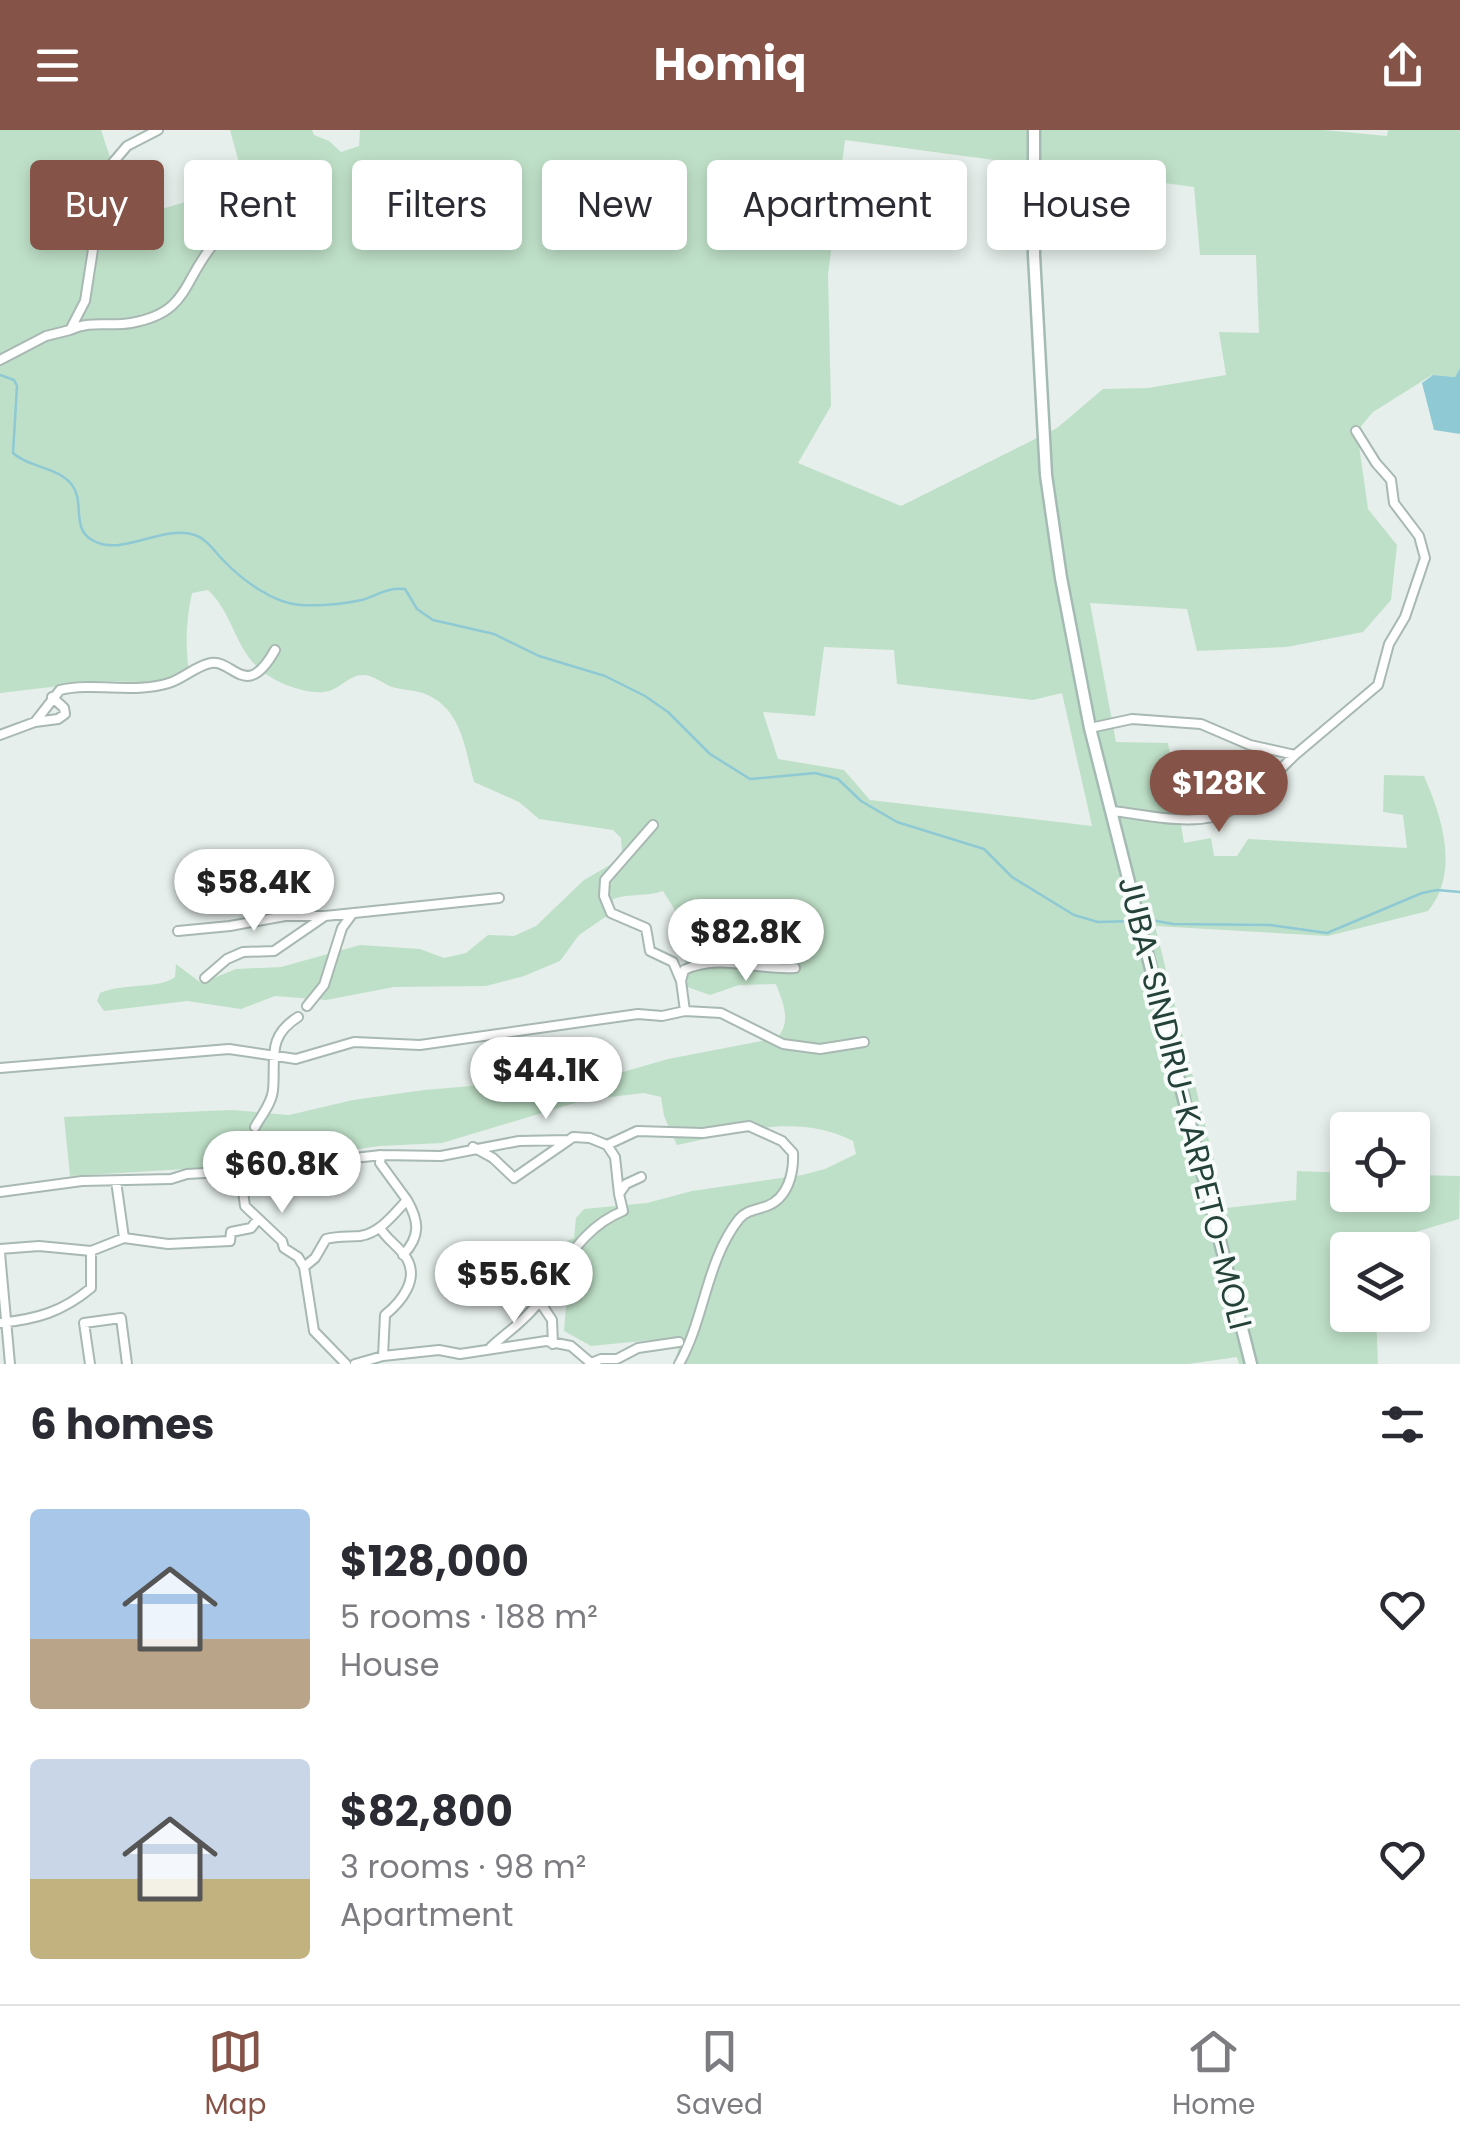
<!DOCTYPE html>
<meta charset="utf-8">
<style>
body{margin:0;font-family:Poppins,sans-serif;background:#f2f2f3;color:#2b2b33;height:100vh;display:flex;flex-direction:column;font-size:38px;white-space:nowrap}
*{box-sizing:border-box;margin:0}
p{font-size:32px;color:#7c7c81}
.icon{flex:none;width:55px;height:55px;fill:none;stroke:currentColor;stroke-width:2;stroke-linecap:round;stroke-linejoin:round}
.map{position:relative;height:1234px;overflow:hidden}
.side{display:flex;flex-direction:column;background:#fff;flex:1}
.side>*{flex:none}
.hud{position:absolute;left:30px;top:30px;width:1400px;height:90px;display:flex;gap:20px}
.tools{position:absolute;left:1330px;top:982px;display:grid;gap:20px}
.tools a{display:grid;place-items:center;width:100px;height:100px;border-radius:10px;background:#fff;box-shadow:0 5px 15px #0003;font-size:50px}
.price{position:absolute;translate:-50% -85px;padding:0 22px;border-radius:35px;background:#fff;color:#222;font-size:32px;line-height:65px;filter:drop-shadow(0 2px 5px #0008)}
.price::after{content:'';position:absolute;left:50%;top:60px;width:30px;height:22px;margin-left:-15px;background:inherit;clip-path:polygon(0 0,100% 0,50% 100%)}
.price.selected{background:#855347;color:#fff}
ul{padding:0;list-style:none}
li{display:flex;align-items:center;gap:30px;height:250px;padding:0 30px}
li span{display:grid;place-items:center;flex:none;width:280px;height:200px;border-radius:10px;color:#555}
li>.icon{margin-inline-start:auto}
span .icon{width:120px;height:120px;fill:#fffc;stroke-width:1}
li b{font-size:42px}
h2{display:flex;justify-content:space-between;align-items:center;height:120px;padding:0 30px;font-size:42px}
.pill{padding:0 35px;border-radius:10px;background:#fff;box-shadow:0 5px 15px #0003;font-size:35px;line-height:90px}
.pill.selected{background:#855347;color:#fff}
header{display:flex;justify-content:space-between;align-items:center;height:130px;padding:0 30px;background:#855347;color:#fff;font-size:45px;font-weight:700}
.dock{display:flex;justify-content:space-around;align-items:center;height:140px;border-top:2px solid #e1e1e2;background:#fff;font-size:28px;color:#7c7c81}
.dock a{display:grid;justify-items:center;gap:5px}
.dock .selected{color:#855347}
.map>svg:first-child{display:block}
.green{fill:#bfe0c8;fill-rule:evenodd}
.water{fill:#8ec9d4}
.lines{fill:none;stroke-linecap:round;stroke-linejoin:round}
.stream{stroke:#8ec9d4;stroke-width:2.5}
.minor-casing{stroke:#a8b8b2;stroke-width:12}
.secondary-casing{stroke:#a4bbb3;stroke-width:15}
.minor{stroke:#fff;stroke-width:8}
.secondary{stroke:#fff;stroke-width:10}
.labels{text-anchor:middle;stroke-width:8;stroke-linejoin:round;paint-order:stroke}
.street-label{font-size:32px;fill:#24423a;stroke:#f7fbf9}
</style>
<header><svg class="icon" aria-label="menu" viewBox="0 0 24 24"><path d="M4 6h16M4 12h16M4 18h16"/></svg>Homiq<svg class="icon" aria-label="share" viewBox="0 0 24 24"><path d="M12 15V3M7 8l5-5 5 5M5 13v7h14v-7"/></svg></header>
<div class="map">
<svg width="1460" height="1234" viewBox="0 0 1460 1234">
<rect width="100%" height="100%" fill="#e6efeb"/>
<!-- green -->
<path class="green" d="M0 0H101L130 88 245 55 230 0H312L314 5 329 11 341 22 359 16 360 0H1324L1387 6 1388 0H1460V238L1455 247 1432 245 1373 282 1357 301 1368 379 1397 415 1391 470 1363 502 1287 517 1197 521 1187 479 1090 473 1116 612 1168 613 1184 713 1211 708 1214 726H1237L1248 709 1407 718 1403 685 1383 682 1384 645 1424 646C1442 687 1460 742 1428 781L1328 806 1155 796 1226 1078 1296 1070 1297 1041 1347 1043 1348 1065H1412L1413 1045 1460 1046 1459 1089 1409 1104 1394 1120H1348V1185H1376L1378 1234H1239L1237 1227 1188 1234H674L682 1207 591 1216 564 1201 569 1141 563 1113 574 1108 576 1088 584 1079 647 1073 692 1061 802 1045 825 1039 856 1024 853 1011C795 982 737 1003 677 1015L664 986 661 967 644 963 585 970 442 1013 380 1016 235 1036 70 1046 64 987 232 980 289 985 353 970 424 960 616 944 668 929 777 908C792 891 783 873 776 854L739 855 710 865 687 857 683 793 663 761C646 767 630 763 613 769L614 781 579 805 560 831 524 846 486 856 394 857 326 870 275 866 241 879 187 871 104 881 97 871 100 863C122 853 160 859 175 847L176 834 201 853 236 839 281 837 360 815 420 819 444 828 466 823 488 805 514 806 536 796 584 750 615 732 622 722 621 708 613 700 539 689 519 672 474 652C464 616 462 578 423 563 413 560 402 560 392 557 379 552 371 542 356 546 347 549 339 558 329 561 315 565 297 559 284 554 233 533 240 491 208 460L192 463C186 490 185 514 189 542L176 553 102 551 0 563ZM845 10 1194 57 1200 125H1256L1259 203 1219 202 1226 245 1148 258 1103 259 1057 298 901 376 798 333 831 276 828 145ZM824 517 894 520 897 554 1033 570 1062 563 1092 696 870 670 844 640 778 629 763 582 815 586Z"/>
<!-- water -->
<path class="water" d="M1460 238V304L1434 300 1422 253 1433 245 1455 247Z"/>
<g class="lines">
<!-- stream -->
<path class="stream" d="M0 245 14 250 17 256 13 323C29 338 59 337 72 355 85 372 71 398 92 410 121 428 161 394 195 405 207 409 215 422 223 430 242 450 273 473 300 475 319 476 343 474 362 470 378 465 388 457 405 459L417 479 433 490 494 504 539 526 605 546 645 566 668 582 710 624 750 649 815 643 838 649 861 671 897 692 984 719 1012 747 1074 785 1098 792 1135 791
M1145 789 1173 794 1270 795 1327 803 1422 763 1437 760 1460 762"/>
<!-- minor casing -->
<g class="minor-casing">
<path id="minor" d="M70 200C91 190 109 197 131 193 188 183 182 153 212 116 223 104 236 96 245 82
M0 230 46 206 70 200 85 171 105 42 127 16 158 0
M35 592 58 589 65 584 64 578 52 567
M1090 598 1132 589 1201 594 1250 615 1295 625 1378 555 1389 514 1405 487 1425 428 1419 406 1394 373 1391 350 1376 333 1356 301
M0 605 35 592 60 560C95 552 134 564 169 553 183 549 197 535 211 533 233 529 246 572 275 520
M1111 681C1144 684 1180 694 1213 687 1240 682 1276 643 1295 625
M178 801 230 796 285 786H325L499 768
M205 848 227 829 243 822 274 821 325 786
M681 851 684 840C722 823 757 841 795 838
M307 876 324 855 342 798 353 783
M685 881 721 883 783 914 820 919 864 912
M0 938 229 919 296 929 354 912 420 915 638 884 662 886 685 881 681 851 673 832 650 821 646 798 611 783 604 766 605 750 653 695
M255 997C261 986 272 973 273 960 276 929 266 907 298 887
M607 1015 615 1027 619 1064
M473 1017 493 1028 514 1048 569 1010
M240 1041 245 1076 282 1111 284 1118 298 1127 304 1137
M116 1051 124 1108
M0 1062 82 1051 171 1049 187 1044 240 1041 381 1025 441 1026 519 1011 569 1010 573 1007 590 1008 607 1015 637 1001 703 1003 749 996 782 1011 793 1023C794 1043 788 1068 767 1076 757 1080 746 1080 739 1089 706 1131 705 1188 679 1234
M380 1098C387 1110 400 1117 407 1129 419 1150 401 1172 385 1185L383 1226
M0 1119 39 1116 91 1121 124 1108 168 1114 230 1111 231 1102 251 1098 258 1089
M0 1123 10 1234
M403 1125C421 1106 419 1091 407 1070
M540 1172 552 1190 553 1214
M0 1193C37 1189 62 1182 91 1158V1121
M491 1217C506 1203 526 1190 538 1173 543 1167 545 1158 550 1152 571 1124 588 1095 623 1081L619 1064 626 1054 641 1047
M90 1234 84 1193 121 1188 127 1234
M346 1234 314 1201 304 1137 315 1128 326 1109C338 1106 348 1107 360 1106 380 1103 394 1084 407 1070L380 1033 381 1025
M355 1234 383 1226 439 1220 460 1224 546 1211 571 1216 591 1233 601 1229H617L638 1218 679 1212"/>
</g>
<!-- secondary casing -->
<g class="secondary-casing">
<path id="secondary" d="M1034 0V125L1046 345 1061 448 1090 598 1251 1234"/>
</g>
<!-- minor -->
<use href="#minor" class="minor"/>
<!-- secondary -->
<use href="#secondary" class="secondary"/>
</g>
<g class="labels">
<!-- street labels -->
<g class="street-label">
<text transform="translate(1185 973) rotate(76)" y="11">JUBA-SINDIRU-KARPETO-MOLI</text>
</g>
</g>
</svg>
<div class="tools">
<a><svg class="icon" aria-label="locate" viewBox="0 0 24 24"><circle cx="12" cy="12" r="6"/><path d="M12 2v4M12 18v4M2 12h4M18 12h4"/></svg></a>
<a><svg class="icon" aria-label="layers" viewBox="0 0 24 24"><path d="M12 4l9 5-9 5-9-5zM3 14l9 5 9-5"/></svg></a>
</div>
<b class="price selected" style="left:1219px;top:705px">$128K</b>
<b class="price" style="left:254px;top:804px">$58.4K</b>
<b class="price" style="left:746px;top:854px">$82.8K</b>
<b class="price" style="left:546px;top:992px">$44.1K</b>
<b class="price" style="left:282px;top:1086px">$60.8K</b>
<b class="price" style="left:514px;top:1196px">$55.6K</b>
<div class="hud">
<a class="pill selected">Buy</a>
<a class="pill">Rent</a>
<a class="pill">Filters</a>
<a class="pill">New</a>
<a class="pill">Apartment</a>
<a class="pill">House</a>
</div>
</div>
<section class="side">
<h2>6 homes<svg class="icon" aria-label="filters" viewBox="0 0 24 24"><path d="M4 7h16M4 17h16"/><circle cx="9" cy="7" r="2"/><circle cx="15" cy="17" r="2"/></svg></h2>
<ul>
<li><span style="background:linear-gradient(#a9c7e8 65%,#b9a48a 0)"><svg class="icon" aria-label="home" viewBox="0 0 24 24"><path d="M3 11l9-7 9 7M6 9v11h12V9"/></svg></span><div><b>$128,000</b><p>5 rooms · 188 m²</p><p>House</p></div><svg class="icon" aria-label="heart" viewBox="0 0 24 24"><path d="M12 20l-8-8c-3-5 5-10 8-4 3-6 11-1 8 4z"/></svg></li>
<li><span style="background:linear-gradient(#c9d6e8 60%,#c2b280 0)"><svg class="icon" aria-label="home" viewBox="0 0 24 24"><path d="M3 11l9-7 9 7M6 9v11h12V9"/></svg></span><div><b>$82,800</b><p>3 rooms · 98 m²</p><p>Apartment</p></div><svg class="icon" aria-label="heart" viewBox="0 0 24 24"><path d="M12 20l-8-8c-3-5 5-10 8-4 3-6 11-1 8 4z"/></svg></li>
</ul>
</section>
<nav class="dock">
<a class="selected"><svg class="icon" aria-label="map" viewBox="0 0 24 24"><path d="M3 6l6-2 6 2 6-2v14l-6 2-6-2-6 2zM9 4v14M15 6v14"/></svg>Map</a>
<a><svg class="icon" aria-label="saved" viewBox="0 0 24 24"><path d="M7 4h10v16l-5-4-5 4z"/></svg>Saved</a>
<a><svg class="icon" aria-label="home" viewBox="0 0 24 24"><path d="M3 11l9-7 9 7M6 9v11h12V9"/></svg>Home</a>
</nav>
